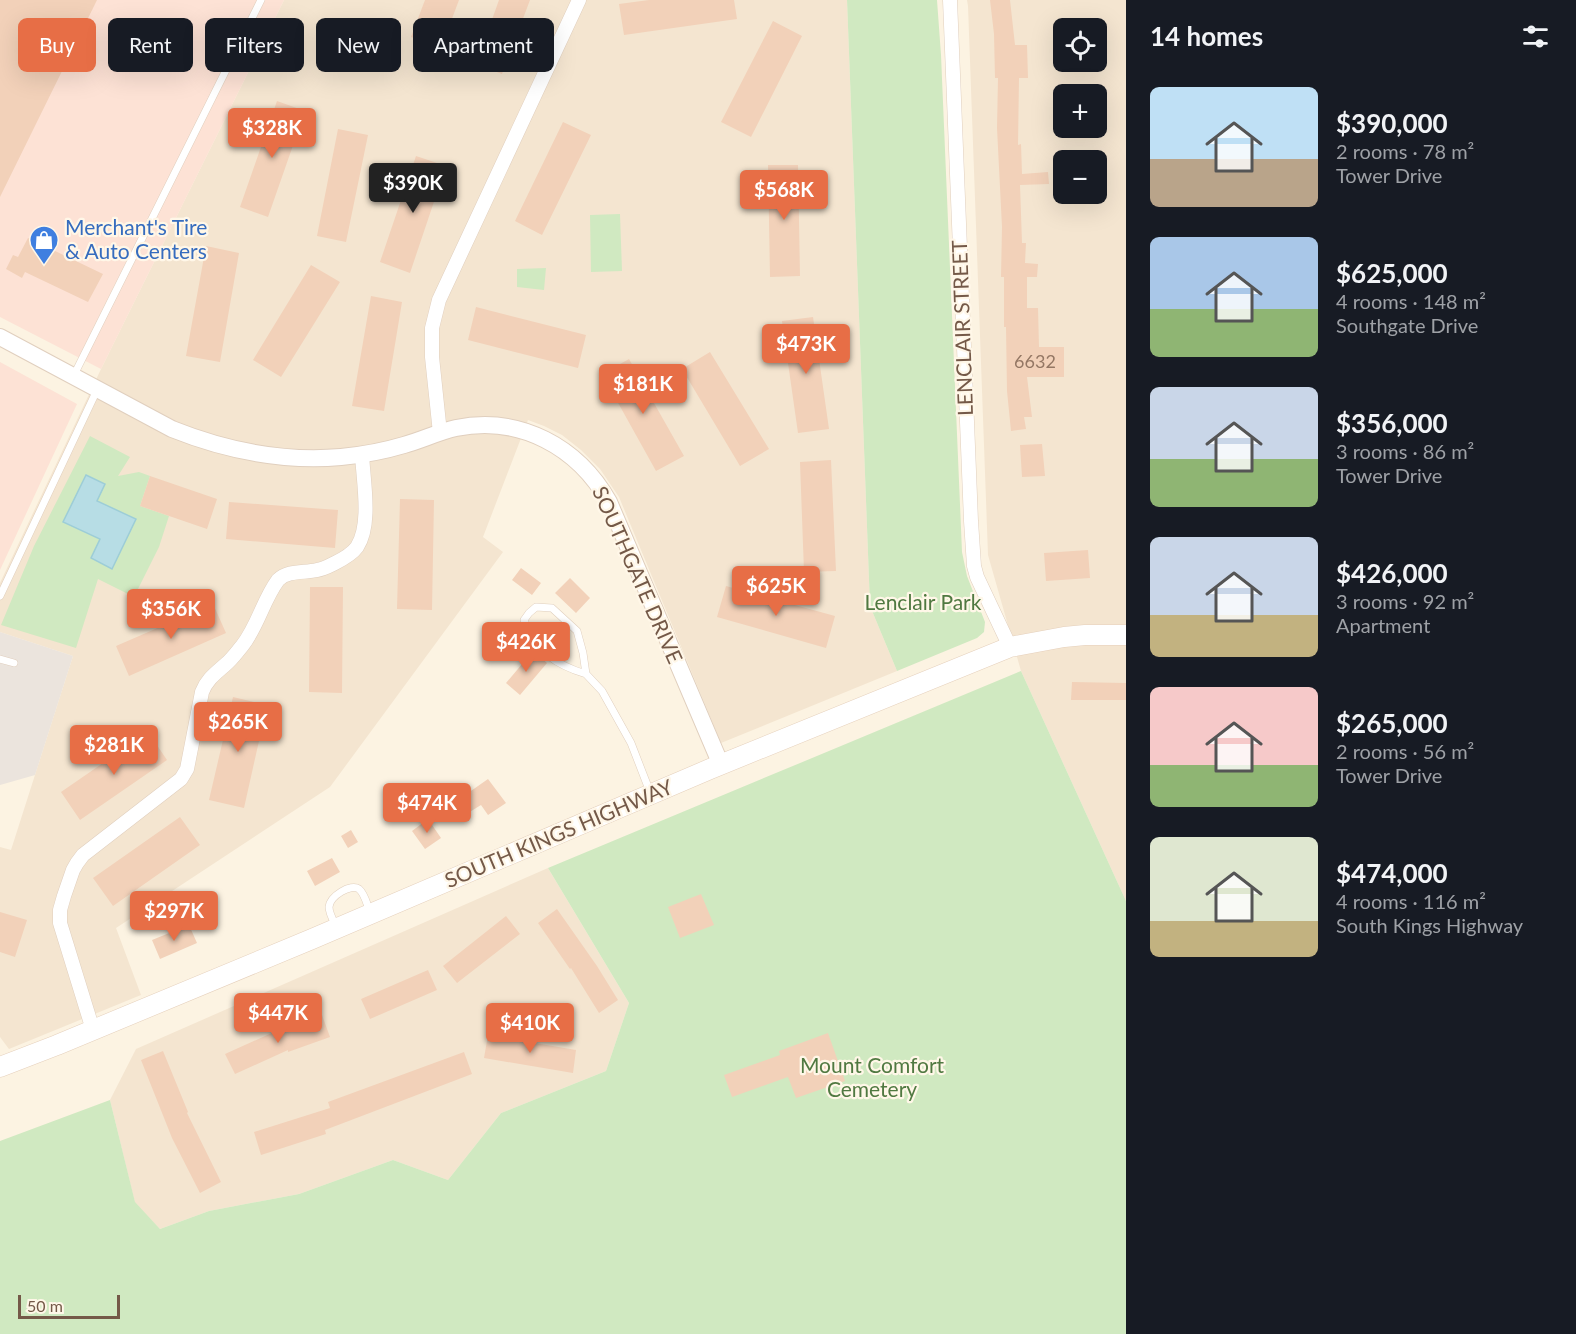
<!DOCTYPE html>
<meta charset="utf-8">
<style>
body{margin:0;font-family:Lato,sans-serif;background:#242831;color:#f1f3f6;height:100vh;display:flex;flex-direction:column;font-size:22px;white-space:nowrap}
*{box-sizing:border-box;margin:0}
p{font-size:20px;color:#9ea1a6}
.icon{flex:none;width:33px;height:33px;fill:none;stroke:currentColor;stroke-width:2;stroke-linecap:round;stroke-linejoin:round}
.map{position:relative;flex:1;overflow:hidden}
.sheet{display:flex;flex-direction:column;background:#171b24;width:450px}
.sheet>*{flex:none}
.banner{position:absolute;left:18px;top:18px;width:570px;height:54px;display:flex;gap:12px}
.tools{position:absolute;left:1053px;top:18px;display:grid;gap:12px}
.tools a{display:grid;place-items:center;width:54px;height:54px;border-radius:9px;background:#171b24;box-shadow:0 6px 24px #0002;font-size:30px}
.scale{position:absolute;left:18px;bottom:15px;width:102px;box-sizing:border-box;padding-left:6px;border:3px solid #745948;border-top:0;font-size:16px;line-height:21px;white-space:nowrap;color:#745948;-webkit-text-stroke:4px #fff7e8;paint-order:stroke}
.price{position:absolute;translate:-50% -51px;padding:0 14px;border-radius:6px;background:#e76e46;color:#fff;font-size:20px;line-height:39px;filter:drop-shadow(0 2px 3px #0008)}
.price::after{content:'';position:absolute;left:50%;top:36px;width:18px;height:14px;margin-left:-9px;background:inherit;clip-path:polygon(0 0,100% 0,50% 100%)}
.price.selected{background:#222;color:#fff}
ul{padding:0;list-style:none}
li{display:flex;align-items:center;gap:18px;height:150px;padding:0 24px}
li span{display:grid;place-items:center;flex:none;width:168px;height:120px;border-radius:9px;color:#555}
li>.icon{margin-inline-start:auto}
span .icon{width:72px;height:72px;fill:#fffc;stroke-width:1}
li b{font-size:26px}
h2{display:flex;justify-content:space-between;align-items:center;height:72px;padding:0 24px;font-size:26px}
.pill{padding:0 21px;border-radius:9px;background:#171b24;box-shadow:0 6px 24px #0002;font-size:21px;line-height:54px}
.pill.selected{background:#e76e46;color:#fff}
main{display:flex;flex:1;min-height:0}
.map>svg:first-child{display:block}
.residential{fill:#f4e5d0;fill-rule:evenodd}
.commercial{fill:#fde2d5}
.industrial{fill:#ebe4dd}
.green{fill:#d0e9c1}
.water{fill:#b7dde5;stroke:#9dcdd7;stroke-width:1.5}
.building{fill:#f2d1b9}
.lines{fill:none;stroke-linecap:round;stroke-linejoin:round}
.service-casing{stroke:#e0cfbe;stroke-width:8}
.minor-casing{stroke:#e0cfbe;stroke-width:15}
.tertiary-casing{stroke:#e0cfbe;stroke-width:18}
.secondary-casing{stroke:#e5d0bc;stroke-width:21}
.service{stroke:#fff;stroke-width:7}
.minor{stroke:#fff;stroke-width:14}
.tertiary{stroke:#fff;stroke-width:16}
.secondary{stroke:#fff;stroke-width:20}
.labels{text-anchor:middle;stroke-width:4.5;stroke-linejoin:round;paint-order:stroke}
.number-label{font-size:18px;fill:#947764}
.shop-label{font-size:21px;fill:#366cbe;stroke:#fff7e8;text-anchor:start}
.street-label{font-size:21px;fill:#745948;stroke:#fff7e8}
.park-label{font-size:21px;fill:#507941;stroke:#fff7e8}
</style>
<main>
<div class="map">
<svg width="1126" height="1334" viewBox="0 0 1126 1334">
<rect width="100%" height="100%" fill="#fcf3e2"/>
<!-- residential -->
<path class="residential" d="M284 0H847L870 606 897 671 721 743 619 497 600 469 581 450 562 435 544 426 528 420 483 537 503 552 330 787 116 928 141 995 9 1049 0 1037V847L11 850 73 656 0 632V583L101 369Z
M967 0H1126V901L1021 671 988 555 968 6ZM1064 28H1096V62H1064ZM1064 94H1096V128H1064ZM1064 160H1096V194H1064Z
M548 868 629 1003 606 1071 501 1113 448 1180 393 1160 299 1194 209 1211 160 1229 135 1203 110 1100 136 1049Z"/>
<!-- commercial -->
<path class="commercial" d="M0 0H284L101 369 0 317Z
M0 362 77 404 0 570Z"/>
<!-- industrial -->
<path class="industrial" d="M0 632 73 656 35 775 0 785Z"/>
<!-- green -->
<path class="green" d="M847 0H937L941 55 962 552 967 576 985 622 984 632 977 638 897 671 870 606Z
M620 214 622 271 591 272 590 215Z
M546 268 544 290 517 287V269Z
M90 436 130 457 118 476 139 472 150 476 140 506 169 516 159 547 134 597 98 579 76 648 1 625 34 546Z
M1021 671 1126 901V1334H0V1141L110 1100 135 1202 160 1229 209 1211 299 1194 393 1160 448 1180 501 1113 606 1071 629 1003 548 868Z"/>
<!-- water -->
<path class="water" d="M86 475 105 484 97 501 136 519 112 569 91 558 100 539 63 522Z"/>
<!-- building -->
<path class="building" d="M0 0H97L0 197Z
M425 0H459L441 48 411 37Z
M499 0H530L502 74 476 64Z
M649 0H734L737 19 624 35 619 4Z
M990 0H1010L1015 45H1027L1028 78H1019L1018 145 1021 144 1022 174 1048 172 1049 184 1020 185 1022 243H1026L1025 263 1038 264 1037 277H1027V308H1038L1039 347H1064V377H1027L1032 417H1024L1026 429 1011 431 1007 391 1006 327H1004V277H1001L1002 227 997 128 998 78H995L994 34Z
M773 21 802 36 751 137 721 122Z
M277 101 305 111 268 217 240 207Z
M563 122 591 135 542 235 515 221Z
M338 129 368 135 346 242 317 236Z
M416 156 446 166 410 273 380 262Z
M768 165H798L800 276 770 277Z
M28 238 103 274 88 302 25 272 22 278 6 269 13 255 18 257Z
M206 246 239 253 220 362 186 356Z
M311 265 340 282 281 377 253 360Z
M371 296 402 302 384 411 352 406Z
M476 307 586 335 578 368 468 340Z
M813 317 829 429 798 433 782 321Z
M710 352 769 449 740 466 682 369Z
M629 359 684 456 656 471 602 374Z
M1042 444 1045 476 1022 477 1020 445Z
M831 460 836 571 804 572 800 462Z
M150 476 217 499 207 529 140 506Z
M400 499 434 500 432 610 397 609Z
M229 502 338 510 335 548 226 539Z
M1088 550 1090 578 1046 581 1044 553Z
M521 568 541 583 532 595 512 580Z
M570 578 590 598 576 613 555 593Z
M726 586 835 616 826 648 717 617Z
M310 587H343L342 693 309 692Z
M213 604 226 633 129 676 116 646Z
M533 651 547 663 520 695 506 683Z
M1072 682 1126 683V700H1071Z
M233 697 267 705 244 808 209 800Z
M148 732 167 760 80 820 61 792Z
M488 779 506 803 488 815 481 805 468 813 457 797 466 791 468 793Z
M180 817 200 845 113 906 93 878Z
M428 819 441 838 425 849 412 831Z
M351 830 358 842 348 848 341 836Z
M332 858 340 872 315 886 307 871Z
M701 894 714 925 680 938 668 907Z
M557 909 597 966 618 1000 599 1013 571 968 570 969 538 923Z
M0 912 27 920 15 957 0 952Z
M506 916 520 934 457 983 443 966Z
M189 925 197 943 160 959 152 940Z
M428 970 437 990 370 1019 361 999Z
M322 1015 330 1037 288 1052V1050L235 1074 225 1054 274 1032Z
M828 1033 845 1081 796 1098 788 1077 732 1097 724 1075 780 1055 779 1051Z
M488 1035 576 1050 573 1073 484 1058Z
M163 1051 188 1112 187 1113 221 1182 200 1193 172 1138 141 1060Z
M464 1052 472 1074 325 1130 326 1134 261 1155 254 1132 330 1108 328 1102Z"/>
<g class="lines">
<!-- service casing -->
<g class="service-casing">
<path id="service" d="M73 377 261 0
M0 596 97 390
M0 659 14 663
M586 674C556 665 535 651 524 620L529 613 536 607 552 608 577 631 583 653 586 674 602 691 631 743 650 792
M336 926C333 920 329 913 329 907 330 896 351 883 359 889 365 894 367 905 370 912"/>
</g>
<!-- minor casing -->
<g class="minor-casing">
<path id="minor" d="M950 0 971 521 974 566 977 577 1010 647
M440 433 432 357V328L439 300 579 0
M93 1030 60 923V910L64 896 73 870 77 863 83 855 181 779 187 769 202 692C207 679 216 673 226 664 232 659 237 652 242 646 258 626 263 600 278 580 288 570 304 573 317 570 324 569 329 566 335 563 343 559 352 554 357 547 372 524 363 480 362 454"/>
</g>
<!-- tertiary casing -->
<g class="tertiary-casing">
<path id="tertiary" d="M0 337 172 429C227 451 282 462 341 457 362 455 384 451 404 445 422 440 438 432 456 428 520 415 578 447 609 502L721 765"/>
</g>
<!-- secondary casing -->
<g class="secondary-casing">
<path id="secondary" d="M0 1067 57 1045 312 939 710 769 1010 647 1064 637 1085 635H1126"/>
</g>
<!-- service -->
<use href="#service" class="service"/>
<!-- minor -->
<use href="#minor" class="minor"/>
<!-- tertiary -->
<use href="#tertiary" class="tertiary"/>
<!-- secondary -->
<use href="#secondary" class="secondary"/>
</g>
<!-- icons -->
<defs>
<g id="shop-pin" transform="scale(1.5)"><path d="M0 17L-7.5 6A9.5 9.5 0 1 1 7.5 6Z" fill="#3f7fe0" stroke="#fff7e8"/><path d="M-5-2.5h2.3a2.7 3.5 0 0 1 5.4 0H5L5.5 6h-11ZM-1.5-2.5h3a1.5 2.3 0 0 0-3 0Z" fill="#fff"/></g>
</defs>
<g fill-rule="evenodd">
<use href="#shop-pin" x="44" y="240"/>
</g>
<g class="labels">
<!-- number labels -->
<g class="number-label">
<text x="1035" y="368">6632</text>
</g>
<!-- shop labels -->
<g class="shop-label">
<text x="65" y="235">Merchant's Tire<tspan x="65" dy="24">&amp; Auto Centers</tspan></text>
</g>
<!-- street labels -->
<g class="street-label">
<text transform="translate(963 328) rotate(-92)" y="7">LENCLAIR STREET</text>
<text transform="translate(637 575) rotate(66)" y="7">SOUTHGATE DRIVE</text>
<text transform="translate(559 834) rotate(-23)" y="7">SOUTH KINGS HIGHWAY</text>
</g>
<!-- park labels -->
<g class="park-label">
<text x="923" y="610">Lenclair Park</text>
<text x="872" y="1073">Mount Comfort<tspan x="872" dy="24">Cemetery</tspan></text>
</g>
</g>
</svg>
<div class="tools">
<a><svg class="icon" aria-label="locate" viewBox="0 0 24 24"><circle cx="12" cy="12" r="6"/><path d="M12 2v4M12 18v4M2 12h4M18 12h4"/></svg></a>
<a>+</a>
<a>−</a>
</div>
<div class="scale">50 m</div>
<b class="price" style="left:272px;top:159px">$328K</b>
<b class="price selected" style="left:413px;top:214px">$390K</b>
<b class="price" style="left:784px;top:221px">$568K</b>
<b class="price" style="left:806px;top:375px">$473K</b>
<b class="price" style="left:643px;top:415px">$181K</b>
<b class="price" style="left:776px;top:617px">$625K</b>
<b class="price" style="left:171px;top:640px">$356K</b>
<b class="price" style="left:526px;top:673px">$426K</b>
<b class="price" style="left:238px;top:753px">$265K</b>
<b class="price" style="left:114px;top:776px">$281K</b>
<b class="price" style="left:427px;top:834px">$474K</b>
<b class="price" style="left:174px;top:942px">$297K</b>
<b class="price" style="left:278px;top:1044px">$447K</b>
<b class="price" style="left:530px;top:1054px">$410K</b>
<div class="banner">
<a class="pill selected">Buy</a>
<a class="pill">Rent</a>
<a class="pill">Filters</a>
<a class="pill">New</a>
<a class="pill">Apartment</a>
</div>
</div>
<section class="sheet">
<h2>14 homes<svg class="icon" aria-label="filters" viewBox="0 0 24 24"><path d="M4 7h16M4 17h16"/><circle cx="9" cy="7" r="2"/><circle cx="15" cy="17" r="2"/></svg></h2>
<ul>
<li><span style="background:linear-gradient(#bfe0f5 60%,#b9a48a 0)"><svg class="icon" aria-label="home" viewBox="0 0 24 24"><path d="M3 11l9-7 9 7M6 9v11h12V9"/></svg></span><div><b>$390,000</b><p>2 rooms · 78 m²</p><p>Tower Drive</p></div></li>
<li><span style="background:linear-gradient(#a9c7e8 60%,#8fb573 0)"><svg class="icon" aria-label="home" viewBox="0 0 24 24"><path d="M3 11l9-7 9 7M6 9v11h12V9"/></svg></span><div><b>$625,000</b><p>4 rooms · 148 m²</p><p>Southgate Drive</p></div></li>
<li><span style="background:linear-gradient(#c9d6e8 60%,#8fb573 0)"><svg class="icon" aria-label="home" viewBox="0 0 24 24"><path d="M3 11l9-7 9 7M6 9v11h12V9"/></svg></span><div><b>$356,000</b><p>3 rooms · 86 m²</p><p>Tower Drive</p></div></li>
<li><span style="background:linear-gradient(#c9d6e8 65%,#c2b280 0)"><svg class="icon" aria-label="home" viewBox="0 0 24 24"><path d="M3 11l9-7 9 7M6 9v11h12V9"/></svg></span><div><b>$426,000</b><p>3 rooms · 92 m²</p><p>Apartment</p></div></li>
<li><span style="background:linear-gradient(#f6c9c9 65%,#8fb573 0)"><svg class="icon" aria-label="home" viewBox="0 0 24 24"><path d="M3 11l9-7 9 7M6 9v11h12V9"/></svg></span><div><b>$265,000</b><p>2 rooms · 56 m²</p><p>Tower Drive</p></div></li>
<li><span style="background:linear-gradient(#dfe7d0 70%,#c2b280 0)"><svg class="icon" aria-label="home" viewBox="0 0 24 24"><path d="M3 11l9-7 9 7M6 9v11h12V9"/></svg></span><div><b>$474,000</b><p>4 rooms · 116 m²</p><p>South Kings Highway</p></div></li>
</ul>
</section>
</main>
